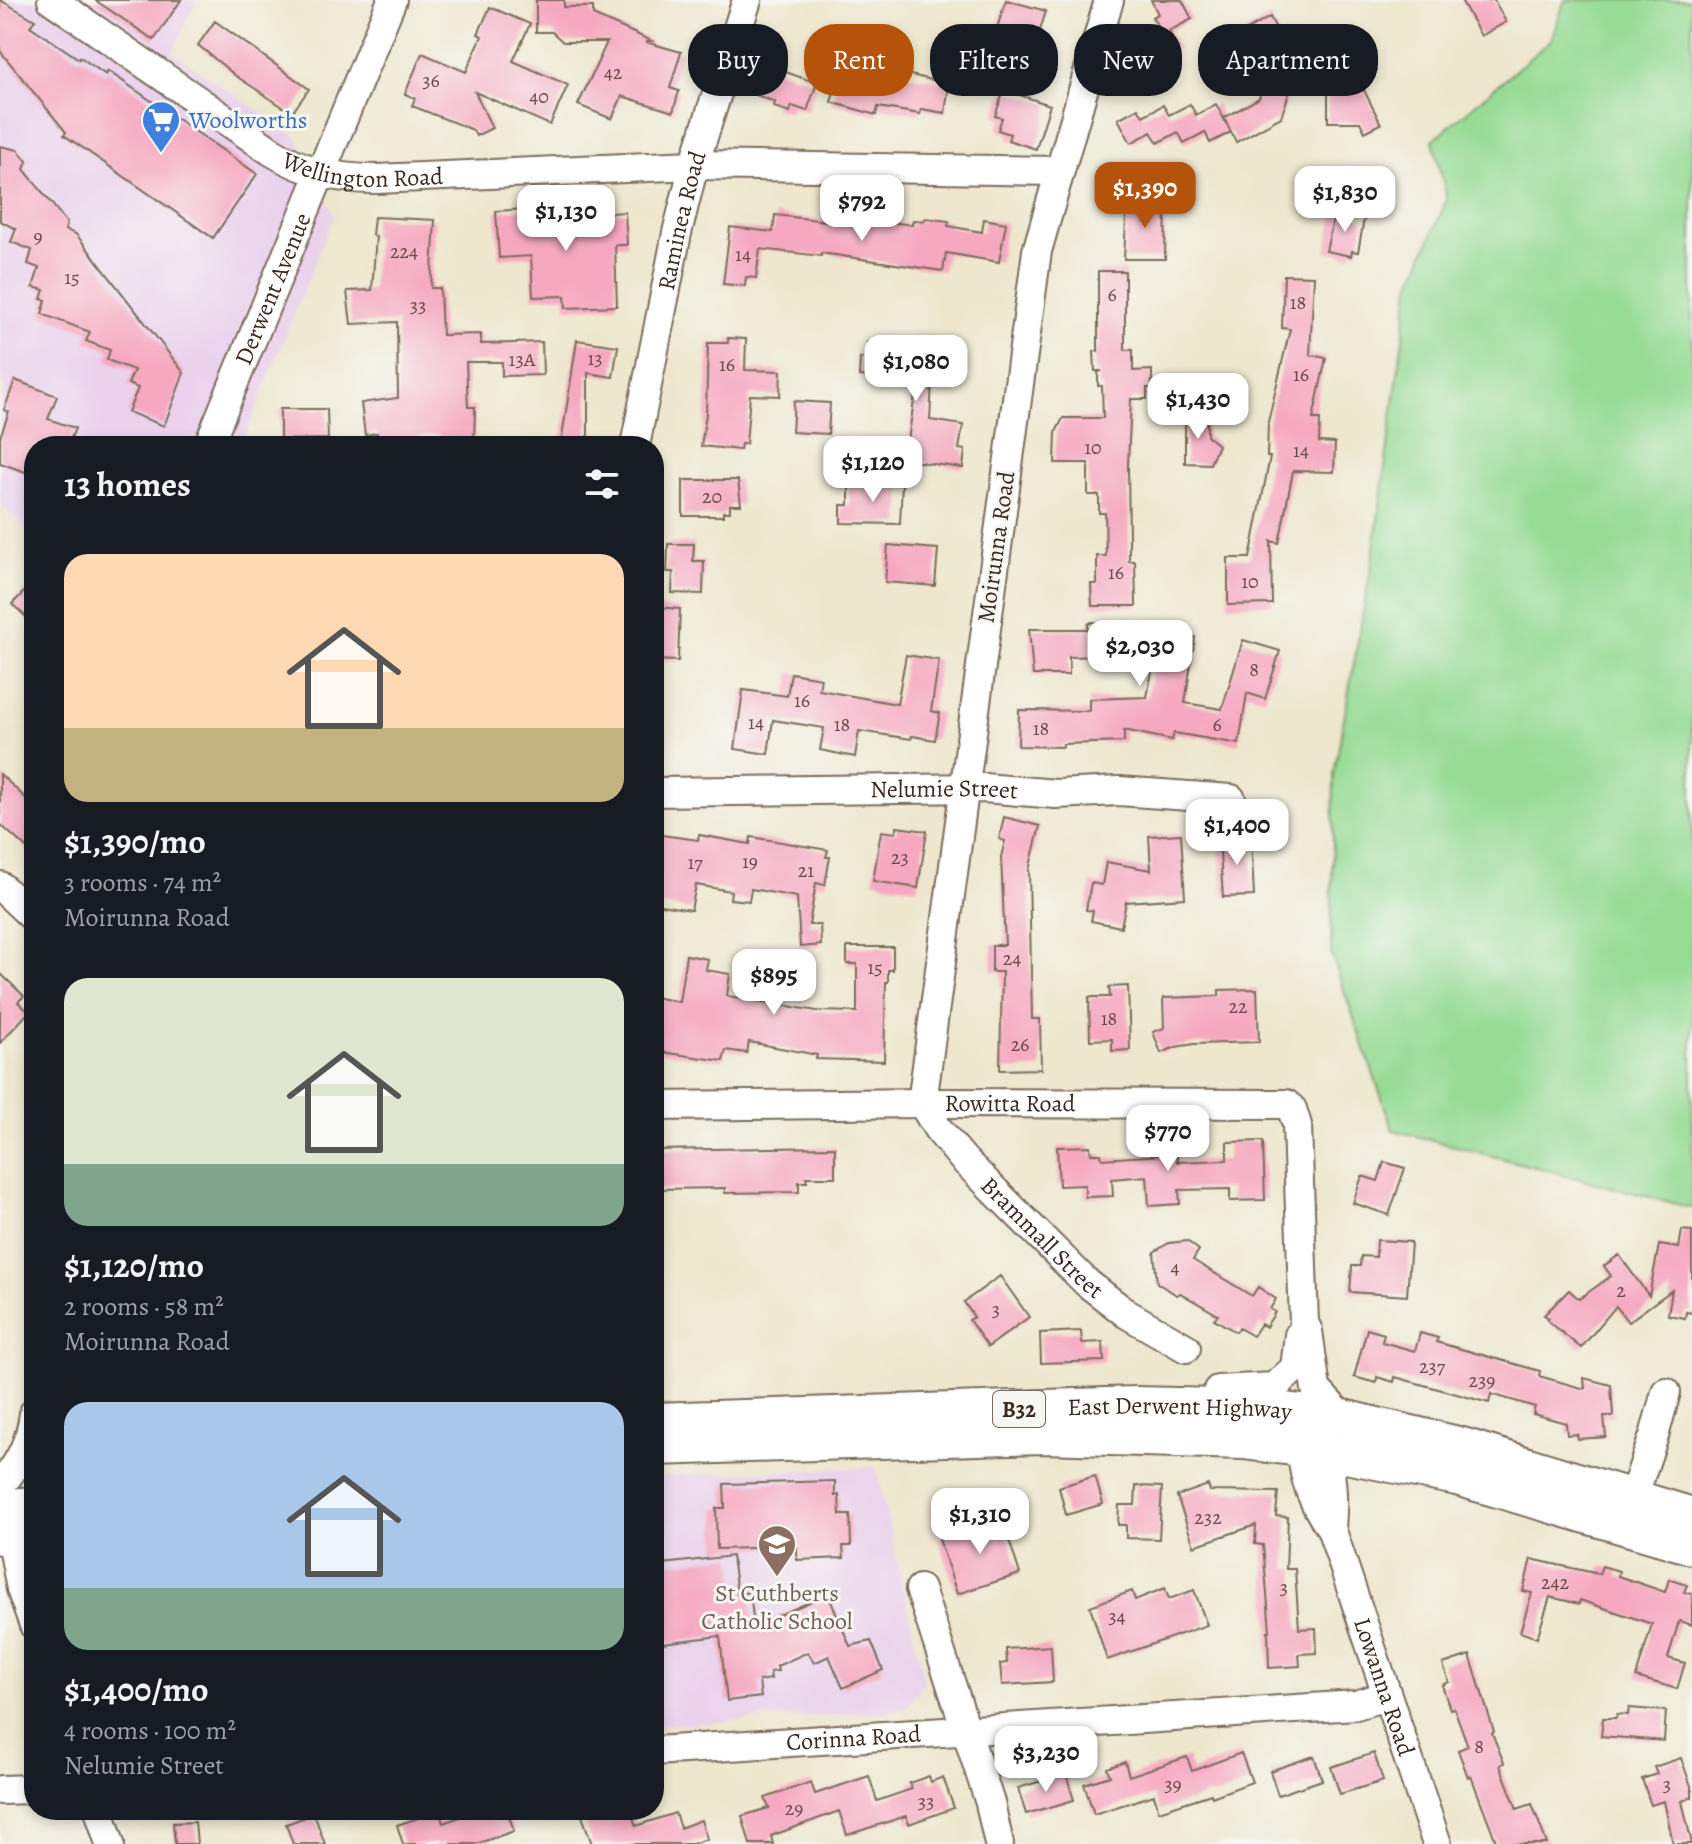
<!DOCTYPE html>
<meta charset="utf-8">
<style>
body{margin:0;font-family:Alegreya,serif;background:#242831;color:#f1f3f6;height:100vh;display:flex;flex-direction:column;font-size:30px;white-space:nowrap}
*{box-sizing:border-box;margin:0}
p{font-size:26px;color:#9ea1a6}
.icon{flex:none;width:44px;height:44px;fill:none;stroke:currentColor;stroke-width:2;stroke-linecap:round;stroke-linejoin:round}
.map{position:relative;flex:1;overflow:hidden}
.drawer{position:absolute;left:24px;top:436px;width:640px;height:1384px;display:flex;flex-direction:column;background:#171b24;border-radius:32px;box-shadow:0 4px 12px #0003}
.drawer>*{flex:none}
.banner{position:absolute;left:688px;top:24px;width:760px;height:72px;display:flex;gap:16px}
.price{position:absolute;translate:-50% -68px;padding:0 18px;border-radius:16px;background:#fff;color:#222;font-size:26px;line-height:52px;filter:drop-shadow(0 2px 4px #0008)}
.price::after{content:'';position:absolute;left:50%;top:48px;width:24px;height:18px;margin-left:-12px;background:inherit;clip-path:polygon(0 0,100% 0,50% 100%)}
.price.active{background:#b45309;color:#fff}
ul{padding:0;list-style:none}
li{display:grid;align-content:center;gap:16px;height:424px;padding:0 40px}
li span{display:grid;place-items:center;height:248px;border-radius:24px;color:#555}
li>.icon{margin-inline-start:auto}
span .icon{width:144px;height:144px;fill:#fffc;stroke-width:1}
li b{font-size:34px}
h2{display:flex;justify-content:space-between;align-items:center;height:96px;padding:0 40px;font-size:34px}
.chip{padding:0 28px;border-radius:32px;background:#171b24;box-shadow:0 4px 12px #0003;font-size:28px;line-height:72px}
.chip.active{background:#b45309;color:#fff}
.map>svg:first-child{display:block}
.built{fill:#ead1ec}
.green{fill:#97dc95;stroke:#69835a;stroke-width:2}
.building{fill:#f6a8c0}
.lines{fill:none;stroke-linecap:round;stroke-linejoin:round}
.minor-casing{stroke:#7a6c5c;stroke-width:32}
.major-casing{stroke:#7a6c5c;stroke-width:40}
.minor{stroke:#fff;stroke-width:28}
.major{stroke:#fff;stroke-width:36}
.labels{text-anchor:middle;stroke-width:6;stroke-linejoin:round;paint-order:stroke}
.number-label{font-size:20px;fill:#6a4a46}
.shield{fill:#f6f6f2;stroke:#73675e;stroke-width:2}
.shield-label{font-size:22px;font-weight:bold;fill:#3b2a1e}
.shop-label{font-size:24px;fill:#366cbe;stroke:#f6f6f2;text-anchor:start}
.street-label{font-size:24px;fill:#3b2a1e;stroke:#f6f6f2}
.education-label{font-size:24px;fill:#785e54;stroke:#f6f6f2}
</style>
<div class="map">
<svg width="1692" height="1844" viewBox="0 0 1692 1844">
<rect width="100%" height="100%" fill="#f6f6f2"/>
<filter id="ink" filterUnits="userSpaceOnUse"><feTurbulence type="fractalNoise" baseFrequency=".0125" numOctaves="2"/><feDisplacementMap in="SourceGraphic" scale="16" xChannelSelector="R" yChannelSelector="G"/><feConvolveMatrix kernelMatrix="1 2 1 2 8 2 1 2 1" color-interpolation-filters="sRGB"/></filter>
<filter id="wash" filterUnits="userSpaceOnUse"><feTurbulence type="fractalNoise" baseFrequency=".006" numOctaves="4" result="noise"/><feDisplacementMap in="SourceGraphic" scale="32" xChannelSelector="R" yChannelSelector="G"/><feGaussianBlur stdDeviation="1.8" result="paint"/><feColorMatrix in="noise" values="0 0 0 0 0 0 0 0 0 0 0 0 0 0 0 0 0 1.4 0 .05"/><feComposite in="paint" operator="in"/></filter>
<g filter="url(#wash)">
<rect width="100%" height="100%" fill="#eee7ce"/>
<!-- built -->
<path class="built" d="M0 0H196L173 53 297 137 334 215 241 446H34V536L0 504V402L6 385 0 381Z
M876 1467 924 1681 905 1710 654 1726V1476Z"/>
<!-- green -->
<path class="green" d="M1565 0H1692V1208L1393 1130 1331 953 1334 774 1372 563 1410 287 1447 199 1433 140 1551 40Z"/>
<g id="blocks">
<!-- building -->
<path class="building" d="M0 0 35 20 30 26 79 59 80 57 106 75 108 71 257 174 213 238 64 135 66 132 0 51Z
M95 0H181L154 40Z
M536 0H564V7H593V15L652 41 646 42 681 52 670 88 679 91 673 112 622 96 612 119 578 105 607 42H563L552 32H536Z
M1006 0 1046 11 1031 59 991 47Z
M1151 0H1182L1192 19 1169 31 1177 48 1156 59 1143 33 1157 25 1152 17 1158 14Z
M1461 0H1494L1506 22 1481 36Z
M490 7 530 24 513 61 568 85 550 125 475 92 492 128 476 136 473 130 412 106 415 98 405 94 422 53 466 72 482 36 478 34Z
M1270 17 1282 40 1278 42 1286 56 1262 69 1242 33Z
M215 21 309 89 292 113 236 76 198 45Z
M847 52 903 69 902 73 949 84 945 113 921 109 920 114 878 107 876 115 831 102Z
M763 64 817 83 807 111 792 106 790 112 774 107 775 102 753 94Z
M1267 74 1293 82 1281 117 1236 142 1224 118 1259 98Z
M1356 74 1381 124 1365 132 1360 122H1328V88Z
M1004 90 1050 105 1036 149 1008 140 1010 134 998 130 1002 118 995 116Z
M1190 104 1196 115 1216 104 1231 132 1210 143 1205 132 1184 143 1178 132 1158 143 1151 132 1131 143 1118 119 1138 108 1143 116 1163 105 1169 115Z
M0 146 18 150 27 161 24 169 67 223 65 230 76 234 184 373 164 426 128 412 138 388 128 384 134 370 107 360 110 350 86 341 90 332 42 314 46 300 41 299 44 290 33 287 39 268 28 264 32 250 11 242 16 229 0 221Z
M1127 201 1166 202 1165 259H1124Z
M539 208V218L625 212 627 245H615L617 306 566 308 565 296 533 297 531 256 499 258 496 211Z
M1335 212 1364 219 1358 252 1352 251 1351 256 1326 251Z
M775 215 843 223 844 216 912 225 913 220 924 221 925 218 949 221 948 226 982 232 984 219 1006 223 999 262 946 253 943 271 821 253V256L760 249 756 278 746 277 745 286 723 284 730 227 773 232Z
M374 217 435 220 431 288H440L442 335 481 334V344L542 342 543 375 502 376V362H466L468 407H475L474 446H439V434L399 439 400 444 378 446 377 433 365 435 361 403 398 398 397 322 351 324 347 291 372 290 376 236 372 235Z
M1098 271H1125V350H1133V371L1152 370V388H1147V399H1131L1128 464 1129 539V561H1135L1136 606H1092L1091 584H1097V556H1106L1105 513H1099V495H1088V463H1055L1056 432 1063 418H1103L1102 386H1098V372L1102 371H1095L1094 351H1098Z
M1284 275 1314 276 1310 355 1326 358 1313 419H1320L1319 442 1335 443 1334 472 1293 471 1279 543 1271 541 1272 604 1228 605V558H1250L1270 457H1267L1268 422 1290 329 1282 328Z
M728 338 746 339 745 370 781 371 780 396 750 395 746 444H741L740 450 701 446 706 414 708 343H728Z
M577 340 618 346 613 377 588 373V443L561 444Z
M867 342 913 344 912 360 933 361 930 420 963 425 959 449 965 450 963 468 905 460 916 388 880 386 881 377 859 376 860 358 866 359Z
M15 380 57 396 48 419 75 428 68 446H34V475L0 463V437L9 412 4 410Z
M794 401 830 403 828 434 792 432Z
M280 409H327L328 439 280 440Z
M1185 415 1207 416V436L1218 445 1210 464 1185 463Z
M683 480H738L741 505H730V512H723V516H683Z
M849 483 902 484 900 524 841 523V505H849Z
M668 544H694L693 561H704L703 594 672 593 673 572H667Z
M888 545 938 549 935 586 885 582Z
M34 582V624L12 604Z
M656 607 680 609 678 661 654 660Z
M1092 622 1195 637 1185 703 1222 709 1243 640 1280 651 1265 699 1247 693 1239 744 1174 733 1172 740 1124 730V742L1063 744V747L1018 746 1019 710 1089 711V699L1147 697 1154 661H1109V656L1069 657V675H1033L1029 629H1088V624Z
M906 655 939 660 931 711 940 713 935 740 912 736 911 739 859 731 855 757 820 750 824 728 773 720 768 754 735 749 743 690 787 696 791 673 821 678 819 690 897 704Z
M0 774 34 806V855L0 824Z
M1004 817 1040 826 1029 870 1032 1019H1040L1041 1069 1000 1070 1002 972H992V945H1005L1001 857 1005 841 999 839Z
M897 827 927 831 918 888 873 881 881 831 896 833Z
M654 834 698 840 699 835 750 844 751 837 828 850 826 857H830L825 885 816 883 809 925H820L821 945 800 947 797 897 751 889 749 901 730 899 731 891 696 885 691 910 654 904Z
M1181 834 1185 898 1126 902 1121 927 1091 921 1093 911 1086 910 1091 883 1102 885 1106 862 1151 870 1149 836Z
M1251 836 1254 896 1223 897 1219 838Z
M847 947H893V970H888V982H886L884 1061 816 1059 817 1055 749 1042 747 1053 726 1050 723 1061 654 1051V997L679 1002 686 955 708 959 706 970 730 974 727 996 817 1011 857 1012V964H847Z
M0 973 24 996 18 1002 29 1012 0 1043Z
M1128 986 1130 1050 1112 1051V1039L1090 1040 1089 997H1110L1109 987Z
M1257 989 1259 1042 1194 1044 1176 1047 1161 1053 1153 1032 1164 1028 1163 998 1219 996V990Z
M1263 1141 1265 1200 1230 1201V1189L1179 1190 1180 1204 1149 1206 1147 1176 1112 1179 1113 1196 1085 1197V1185L1059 1186 1057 1147 1090 1146 1091 1154H1101L1102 1159 1177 1154V1162L1227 1160V1142Z
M835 1147V1177H806L807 1182H799V1192L725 1193V1188L654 1189V1150Z
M1384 1162 1405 1168 1389 1215 1353 1203 1362 1176 1378 1181Z
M1682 1230 1692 1231V1313L1686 1312 1685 1318 1668 1315 1672 1290 1628 1322 1616 1306 1581 1348 1547 1320 1549 1318 1544 1315 1569 1290 1579 1299 1611 1276 1604 1266 1619 1255 1649 1296 1659 1245 1679 1248Z
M1377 1240 1411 1242 1407 1296 1350 1292 1352 1266H1360L1361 1256 1376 1257Z
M1187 1241 1199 1250 1193 1260 1252 1296 1258 1287 1276 1299 1270 1309 1275 1312 1266 1327 1261 1324 1253 1336 1239 1328 1236 1332 1214 1319 1218 1315 1180 1293 1177 1295 1157 1283 1154 1252 1169 1243Z
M1000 1276 1029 1317 988 1347 969 1320 974 1317 964 1302Z
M1367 1329 1384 1334 1382 1342 1415 1351 1420 1333 1438 1338 1436 1342 1540 1371 1539 1376 1585 1389 1584 1378 1611 1385 1613 1416H1604L1606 1437 1578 1439 1577 1434 1567 1435 1566 1423 1533 1414 1535 1407 1491 1394 1489 1403 1395 1377 1394 1382 1377 1377 1376 1383 1354 1377Z
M1081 1331 1082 1343 1103 1342 1104 1361 1041 1363 1040 1333Z
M1095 1476 1103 1504 1066 1515 1059 1487Z
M835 1481V1496L839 1495 840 1515H850L851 1546H843L844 1558 797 1560V1547L717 1549 716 1508H725L724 1484Z
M1208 1485 1210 1491 1278 1492 1276 1516 1288 1517 1286 1569H1295L1299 1629 1316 1628 1317 1653 1299 1654 1300 1666 1269 1668 1268 1631H1270L1263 1545 1255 1544 1256 1525 1194 1546 1177 1496Z
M1136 1486 1162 1487 1159 1539 1126 1538V1525H1118L1119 1505H1135Z
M1002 1518 1020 1574 957 1594 939 1539Z
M732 1556 737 1594 750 1592 754 1626 828 1594 850 1646 871 1641 883 1670 843 1688 829 1656 814 1663 808 1652 777 1666 778 1671 770 1672 771 1679 759 1681 761 1697 727 1701 720 1636 654 1644V1565Z
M1531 1559 1599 1574 1602 1566 1619 1571 1618 1576 1665 1592 1669 1579 1687 1585 1684 1592 1692 1594V1625L1679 1621 1668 1658 1685 1663 1677 1689 1636 1677 1652 1624 1580 1600 1579 1604 1550 1597 1537 1638 1520 1632 1532 1593 1523 1591Z
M1165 1588 1169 1599 1194 1590 1207 1625 1107 1660 1090 1606 1132 1591 1135 1600Z
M1051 1646 1053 1682 1002 1685 1000 1664 1007 1663 1006 1649Z
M1470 1655 1494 1732 1492 1733 1504 1763 1500 1765 1517 1809 1532 1804 1547 1844H1497L1471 1776 1468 1777 1458 1750 1468 1746 1454 1708 1450 1709 1442 1685 1449 1682 1443 1664Z
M1629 1708 1666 1711 1664 1741 1601 1736 1603 1718H1616L1617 1714 1628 1715Z
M1241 1753 1252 1782 1212 1797 1211 1794 1159 1811 1154 1795 1094 1814 1084 1784 1110 1776 1107 1768 1125 1762 1129 1776 1187 1757 1192 1771Z
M1374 1753 1383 1781 1340 1794 1331 1767Z
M1314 1756 1322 1780 1278 1795 1270 1771Z
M1681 1758 1692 1789V1797L1682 1801 1692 1844H1673L1664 1801 1651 1805 1642 1779 1657 1774 1654 1767Z
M1066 1774 1074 1800 1026 1814 1018 1788Z
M869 1776 877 1801 912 1789 909 1783 929 1776 931 1782 943 1777 954 1808 909 1824 906 1816 847 1835 839 1811 771 1836 773 1844H750L742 1816 769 1808 765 1798 811 1782 815 1794Z
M498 1810H507L514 1831 476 1844H403L397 1825 439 1811 443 1823 477 1811 479 1816Z
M580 1810H630L636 1826 675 1813 680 1828 701 1820 707 1839 692 1844H592Z
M314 1814 325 1844H293L286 1824Z
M195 1822 197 1844H175L173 1823Z"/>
</g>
</g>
<g filter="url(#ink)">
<use href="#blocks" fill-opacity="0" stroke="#7a6c5c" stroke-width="2"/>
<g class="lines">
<!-- minor casing -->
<g class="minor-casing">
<g id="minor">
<path id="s1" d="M52 0 271 151C305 172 336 179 376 179L694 165 1059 171"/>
<path id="s2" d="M1109 0 1037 251 922 1103 938 1129 963 1159 1087 1283 1127 1314 1186 1348"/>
<path id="s3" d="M208 446 392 0"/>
<path id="s4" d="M635 446 677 233 694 165 747 0"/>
<path id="s5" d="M654 792 984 788 1056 794 1119 791 1231 799"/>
<path d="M0 886 34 918"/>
<path id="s6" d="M654 1106 922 1103 1286 1104 1292 1109 1297 1125 1304 1323 1308 1331 1316 1389 1343 1418"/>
<path d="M1218 1390 1274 1387 1295 1368 1299 1335"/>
<path id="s7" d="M1304 1430C1298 1465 1309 1499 1331 1528L1437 1844"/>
<path d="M1318 1435C1332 1463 1334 1496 1331 1527"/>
<path d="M0 1485C20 1464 31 1441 34 1413"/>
<path d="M1626 1517 1654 1436 1666 1392"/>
<path d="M11 1535 21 1589 34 1625"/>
<path d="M920 1589 990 1803 999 1844"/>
<path id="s8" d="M654 1751 1356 1705 1386 1696"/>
<path d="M0 1790 34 1789"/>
<path d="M99 1810 110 1844"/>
</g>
</g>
<!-- major casing -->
<g class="major-casing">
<g id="major">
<path id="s9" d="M654 1421 1136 1405 1261 1408 1343 1418 1462 1446 1692 1516"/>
<path d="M654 1447 1043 1435 1243 1441 1326 1451 1457 1477 1692 1546"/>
<path d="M0 1508 34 1505"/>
<path d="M0 1536 34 1532"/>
</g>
</g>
<!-- minor -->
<use href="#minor" class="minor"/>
<!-- major -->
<use href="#major" class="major"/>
</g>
</g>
<!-- icons -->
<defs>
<g id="supermarket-pin" transform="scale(2)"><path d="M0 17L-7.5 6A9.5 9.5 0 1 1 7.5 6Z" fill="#3f7fe0" stroke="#f6f6f2"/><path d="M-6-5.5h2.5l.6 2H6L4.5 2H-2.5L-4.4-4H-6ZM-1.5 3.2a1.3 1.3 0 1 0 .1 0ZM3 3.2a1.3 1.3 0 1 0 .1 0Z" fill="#fff"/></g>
<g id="school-pin" transform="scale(2)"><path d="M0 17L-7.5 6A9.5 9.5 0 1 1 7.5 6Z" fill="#8d6e63" stroke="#f6f6f2"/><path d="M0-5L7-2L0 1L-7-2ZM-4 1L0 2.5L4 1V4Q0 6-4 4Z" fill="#fff"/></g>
</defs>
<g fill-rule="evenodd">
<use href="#supermarket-pin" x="161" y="120"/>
<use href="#school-pin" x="777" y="1544"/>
</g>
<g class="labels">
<!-- number labels -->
<g class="number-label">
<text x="613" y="79">42</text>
<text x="431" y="87">36</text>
<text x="539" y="103">40</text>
<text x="38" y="243">9</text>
<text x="404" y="258">224</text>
<text x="743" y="261">14</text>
<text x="72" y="284">15</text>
<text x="1112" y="301">6</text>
<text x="1298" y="309">18</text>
<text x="418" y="312">33</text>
<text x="595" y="365">13</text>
<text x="522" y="366">13A</text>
<text x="727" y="371">16</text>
<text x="1301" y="381">16</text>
<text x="1093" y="454">10</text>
<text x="1301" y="457">14</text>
<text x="712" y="503">20</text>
<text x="1116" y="579">16</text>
<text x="1250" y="588">10</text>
<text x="1254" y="676">8</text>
<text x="802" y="707">16</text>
<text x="756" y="729">14</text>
<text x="842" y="731">18</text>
<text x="1217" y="731">6</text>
<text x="1041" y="735">18</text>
<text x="900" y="864">23</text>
<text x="750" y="868">19</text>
<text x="695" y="869">17</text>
<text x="806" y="877">21</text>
<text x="1012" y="965">24</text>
<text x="875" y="974">15</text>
<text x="1238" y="1013">22</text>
<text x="1109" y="1025">18</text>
<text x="1020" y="1051">26</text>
<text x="1175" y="1274">4</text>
<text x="1621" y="1297">2</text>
<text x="996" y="1316">3</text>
<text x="1432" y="1373">237</text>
<text x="1482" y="1387">239</text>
<text x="1208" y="1524">232</text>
<text x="1555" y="1589">242</text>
<text x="1284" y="1594">3</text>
<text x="1117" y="1623">34</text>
<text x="1479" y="1753">8</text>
<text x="1173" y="1791">39</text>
<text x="1667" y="1791">3</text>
<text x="926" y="1808">33</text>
<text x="794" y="1815">29</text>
</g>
<!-- shield labels -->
<rect class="shield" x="993" y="1391" width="52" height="36" rx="6"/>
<g class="shield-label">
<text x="1019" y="1417">B32</text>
</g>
<!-- shop labels -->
<g class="shop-label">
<text x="189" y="128">Woolworths</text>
</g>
<!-- street labels -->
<g class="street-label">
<text dy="8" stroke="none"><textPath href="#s1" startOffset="362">Wellington Road</textPath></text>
<text dy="8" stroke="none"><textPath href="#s4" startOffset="230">Raminea Road</textPath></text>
<text dy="8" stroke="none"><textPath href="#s3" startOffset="170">Derwent Avenue</textPath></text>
<text transform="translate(996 547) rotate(-82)" y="8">Moirunna Road</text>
<text dy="8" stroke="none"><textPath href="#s5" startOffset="290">Nelumie Street</textPath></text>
<text dy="8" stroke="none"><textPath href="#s6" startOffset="356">Rowitta Road</textPath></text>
<text dy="8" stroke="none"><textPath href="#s2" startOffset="1302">Brammall Street</textPath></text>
<text dy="8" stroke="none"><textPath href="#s9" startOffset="526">East Derwent Highway</textPath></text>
<text dy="8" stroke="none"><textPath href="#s7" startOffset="272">Lowanna Road</textPath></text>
<text dy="8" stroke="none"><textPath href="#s8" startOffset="200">Corinna Road</textPath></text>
</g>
<!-- education labels -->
<g class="education-label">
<text x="777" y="1601">St Cuthberts<tspan x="777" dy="28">Catholic School</tspan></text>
</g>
</g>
</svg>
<b class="price active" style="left:1145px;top:230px">$1,390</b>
<b class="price" style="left:1345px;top:234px">$1,830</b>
<b class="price" style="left:862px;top:243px">$792</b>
<b class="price" style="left:566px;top:253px">$1,130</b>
<b class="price" style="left:916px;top:403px">$1,080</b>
<b class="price" style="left:1198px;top:441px">$1,430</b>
<b class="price" style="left:873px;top:504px">$1,120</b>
<b class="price" style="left:1140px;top:688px">$2,030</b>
<b class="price" style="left:1237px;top:867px">$1,400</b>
<b class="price" style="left:774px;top:1017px">$895</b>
<b class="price" style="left:1168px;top:1173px">$770</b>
<b class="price" style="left:980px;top:1556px">$1,310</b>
<b class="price" style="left:1046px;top:1794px">$3,230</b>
<div class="banner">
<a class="chip">Buy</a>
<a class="chip active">Rent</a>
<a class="chip">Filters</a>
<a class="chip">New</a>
<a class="chip">Apartment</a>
</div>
<section class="drawer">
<h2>13 homes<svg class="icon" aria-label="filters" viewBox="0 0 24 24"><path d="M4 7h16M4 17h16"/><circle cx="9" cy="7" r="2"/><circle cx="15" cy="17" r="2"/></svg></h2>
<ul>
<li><span style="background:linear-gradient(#ffd9b3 70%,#c2b280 0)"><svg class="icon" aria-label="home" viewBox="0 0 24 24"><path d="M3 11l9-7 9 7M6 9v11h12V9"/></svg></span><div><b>$1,390/mo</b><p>3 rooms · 74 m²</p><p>Moirunna Road</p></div></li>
<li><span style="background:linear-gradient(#dfe7d0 75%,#7fa58c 0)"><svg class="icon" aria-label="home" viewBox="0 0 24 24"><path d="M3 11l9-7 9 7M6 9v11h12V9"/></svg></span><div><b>$1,120/mo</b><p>2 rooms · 58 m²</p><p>Moirunna Road</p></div></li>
<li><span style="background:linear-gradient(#a9c7e8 75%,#7fa58c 0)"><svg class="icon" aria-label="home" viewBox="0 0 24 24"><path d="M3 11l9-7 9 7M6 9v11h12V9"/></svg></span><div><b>$1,400/mo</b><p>4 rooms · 100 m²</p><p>Nelumie Street</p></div></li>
</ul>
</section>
</div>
